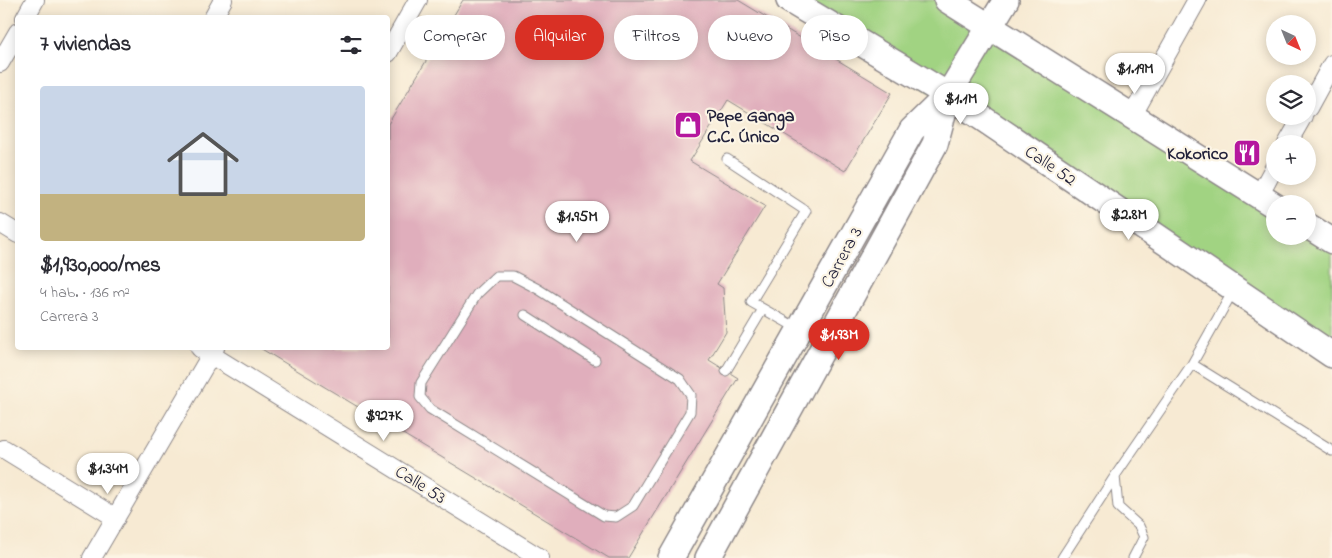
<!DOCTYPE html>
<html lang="es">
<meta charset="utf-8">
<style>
body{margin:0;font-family:"Indie Flower",sans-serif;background:#f2f2f3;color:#2b2b33;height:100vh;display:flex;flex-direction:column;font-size:19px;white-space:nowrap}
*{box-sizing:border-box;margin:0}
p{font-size:16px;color:#7c7c81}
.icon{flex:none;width:28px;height:28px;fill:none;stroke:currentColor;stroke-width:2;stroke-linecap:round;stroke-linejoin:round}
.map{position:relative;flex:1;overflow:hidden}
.panel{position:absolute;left:15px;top:15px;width:375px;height:335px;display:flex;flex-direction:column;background:#fff;border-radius:5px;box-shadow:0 2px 12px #0003}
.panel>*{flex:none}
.top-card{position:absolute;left:405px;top:15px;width:475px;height:45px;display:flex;gap:10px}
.needle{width:32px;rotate:137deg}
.buttons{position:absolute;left:1266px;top:15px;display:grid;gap:10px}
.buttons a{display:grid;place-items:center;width:50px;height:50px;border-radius:50%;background:#fff;box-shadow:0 2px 12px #0003;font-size:25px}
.price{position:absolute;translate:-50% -42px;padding:0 11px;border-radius:18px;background:#fff;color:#222;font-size:16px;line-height:32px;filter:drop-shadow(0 1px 2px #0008)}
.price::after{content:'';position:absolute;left:50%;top:30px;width:15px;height:11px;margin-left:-8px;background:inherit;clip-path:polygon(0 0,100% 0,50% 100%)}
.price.on{background:#d93025;color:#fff}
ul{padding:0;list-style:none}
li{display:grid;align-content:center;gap:10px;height:265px;padding:0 25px}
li+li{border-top:1px solid #e1e1e2}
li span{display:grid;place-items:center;height:155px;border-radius:5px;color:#555}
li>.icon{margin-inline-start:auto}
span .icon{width:90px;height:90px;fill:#fffc;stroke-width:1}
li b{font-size:21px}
h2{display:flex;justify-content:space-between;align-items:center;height:60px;padding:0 25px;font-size:21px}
.pill{padding:0 18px;border-radius:22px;background:#fff;box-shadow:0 2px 12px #0003;font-size:18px;line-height:45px}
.pill.on{background:#d93025;color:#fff}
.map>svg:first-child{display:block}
.green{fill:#a1d382;stroke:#627a5e}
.building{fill:#e0aebc}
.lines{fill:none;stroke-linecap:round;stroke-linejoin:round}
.lane-casing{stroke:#8c8687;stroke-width:11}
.street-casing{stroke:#8c8687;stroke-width:20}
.secondary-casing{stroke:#8c8687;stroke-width:28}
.lane{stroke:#fff;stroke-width:9}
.street{stroke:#fff;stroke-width:18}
.secondary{stroke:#fff;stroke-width:25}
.labels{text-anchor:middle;stroke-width:4.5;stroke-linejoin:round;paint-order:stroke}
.poi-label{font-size:18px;font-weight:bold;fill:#22223b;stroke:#fcf5e5;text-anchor:start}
.street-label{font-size:18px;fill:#22223b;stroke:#fcf5e5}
</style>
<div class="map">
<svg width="1332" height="558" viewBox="0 0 1332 558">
<rect width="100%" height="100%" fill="#fcf5e5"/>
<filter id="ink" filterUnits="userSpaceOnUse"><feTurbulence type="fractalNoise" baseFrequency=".02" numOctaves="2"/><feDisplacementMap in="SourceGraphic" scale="10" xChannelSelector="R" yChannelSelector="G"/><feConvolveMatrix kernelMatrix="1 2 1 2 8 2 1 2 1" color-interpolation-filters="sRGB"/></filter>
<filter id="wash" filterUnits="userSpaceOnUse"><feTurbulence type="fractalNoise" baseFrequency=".0096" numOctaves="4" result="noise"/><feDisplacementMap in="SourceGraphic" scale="20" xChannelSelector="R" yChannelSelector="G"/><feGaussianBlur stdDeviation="1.12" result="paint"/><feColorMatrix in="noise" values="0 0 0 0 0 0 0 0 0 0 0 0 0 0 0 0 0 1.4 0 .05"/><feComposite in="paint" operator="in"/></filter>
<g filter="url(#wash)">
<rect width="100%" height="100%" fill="#f7ead3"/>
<!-- green -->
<path class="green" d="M789 0H947L1275 206V236H1308L1332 241V355Z"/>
<g id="blocks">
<!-- building -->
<path class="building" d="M463 0H738L892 93 845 171 728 100 690 161 765 206 717 284 723 288 726 332 709 360 738 378 628 558H609L260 348H388V124Z"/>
</g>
</g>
<g filter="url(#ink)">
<use href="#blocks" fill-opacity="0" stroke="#8c8687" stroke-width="1"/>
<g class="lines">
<!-- lane casing -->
<g class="lane-casing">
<path id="lane" d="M727 159 806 211 751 302 797 328
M496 276H513L538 289 680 379 691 395 690 412 633 506 616 517 604 516 430 409 420 397 421 383 477 294Z
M525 315 595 360
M1192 364 1332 451
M726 371 763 309
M1062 558 1115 476
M1133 558 1144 537 1139 526 1118 507 1115 476 1192 364 1233 291"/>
</g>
<!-- street casing -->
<g class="street-casing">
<path id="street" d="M25 18 35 0
M213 18 223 0
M388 53 418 0
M0 63 18 32
M1308 108 1332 64
M1132 116 1197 0
M1287 144 1303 116
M1259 196 1275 166
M0 223 18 234
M200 348 540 558
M4 449 116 518
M92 558 215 348"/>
</g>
<!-- secondary casing -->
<g class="secondary-casing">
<path id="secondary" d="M789 0 948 95 1332 355
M947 0 1275 206
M1308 226 1332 241
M671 558 912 130 948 95 1006 0
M708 558 935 144 948 95"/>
</g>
<!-- lane -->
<use href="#lane" class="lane"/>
<!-- street -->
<use href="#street" class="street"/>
<!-- secondary -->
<use href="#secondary" class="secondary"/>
</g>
</g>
<!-- icons -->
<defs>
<g id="shop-square" transform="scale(1.4375)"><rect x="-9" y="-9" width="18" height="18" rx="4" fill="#b5179e" stroke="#fcf5e5"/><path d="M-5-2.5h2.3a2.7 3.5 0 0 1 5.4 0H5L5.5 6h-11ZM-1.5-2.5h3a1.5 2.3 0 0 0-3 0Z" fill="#fff"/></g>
<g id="restaurant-square" transform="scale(1.4375)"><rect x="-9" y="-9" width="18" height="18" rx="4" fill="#b5179e" stroke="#fcf5e5"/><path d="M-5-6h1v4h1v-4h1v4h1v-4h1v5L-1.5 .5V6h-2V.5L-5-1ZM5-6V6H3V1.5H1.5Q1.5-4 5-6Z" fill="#fff"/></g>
</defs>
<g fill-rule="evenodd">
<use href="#shop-square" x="688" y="125"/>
<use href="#restaurant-square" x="1247" y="153"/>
</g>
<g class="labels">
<!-- poi labels -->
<g class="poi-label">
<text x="707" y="121">Pepe Ganga<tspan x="707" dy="21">C.C. Único</tspan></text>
<text x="1228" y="159" text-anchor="end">Kokorico</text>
</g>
<!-- street labels -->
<g class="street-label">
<text transform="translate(1051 165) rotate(34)" y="6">Calle 52</text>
<text transform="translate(841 257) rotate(-61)" y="6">Carrera 3</text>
<text transform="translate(421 484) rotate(32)" y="6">Calle 53</text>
</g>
</g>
</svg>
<div class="buttons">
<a><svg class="needle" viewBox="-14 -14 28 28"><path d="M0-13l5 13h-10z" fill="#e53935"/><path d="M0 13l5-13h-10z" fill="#7c7c81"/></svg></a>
<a><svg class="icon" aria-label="layers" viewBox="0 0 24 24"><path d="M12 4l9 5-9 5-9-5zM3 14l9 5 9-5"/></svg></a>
<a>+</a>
<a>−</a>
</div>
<b class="price" style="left:1135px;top:95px">$1.19M</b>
<b class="price" style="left:961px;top:125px">$1.1M</b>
<b class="price" style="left:1129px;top:241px">$2.8M</b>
<b class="price" style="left:577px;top:243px">$1.95M</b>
<b class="price on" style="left:839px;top:361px">$1.93M</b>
<b class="price" style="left:384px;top:442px">$927K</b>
<b class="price" style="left:108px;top:495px">$1.34M</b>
<div class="top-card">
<a class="pill">Comprar</a>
<a class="pill on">Alquilar</a>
<a class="pill">Filtros</a>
<a class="pill">Nuevo</a>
<a class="pill">Piso</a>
</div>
<section class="panel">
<h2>7 viviendas<svg class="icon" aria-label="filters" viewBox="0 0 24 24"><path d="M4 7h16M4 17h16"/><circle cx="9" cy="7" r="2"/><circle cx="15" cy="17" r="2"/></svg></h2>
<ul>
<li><span style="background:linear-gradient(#c9d6e8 70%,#c2b280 0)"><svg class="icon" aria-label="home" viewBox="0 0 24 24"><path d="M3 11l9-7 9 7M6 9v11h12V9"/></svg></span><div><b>$1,930,000/mes</b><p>4 hab. · 136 m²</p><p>Carrera 3</p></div></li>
</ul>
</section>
</div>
